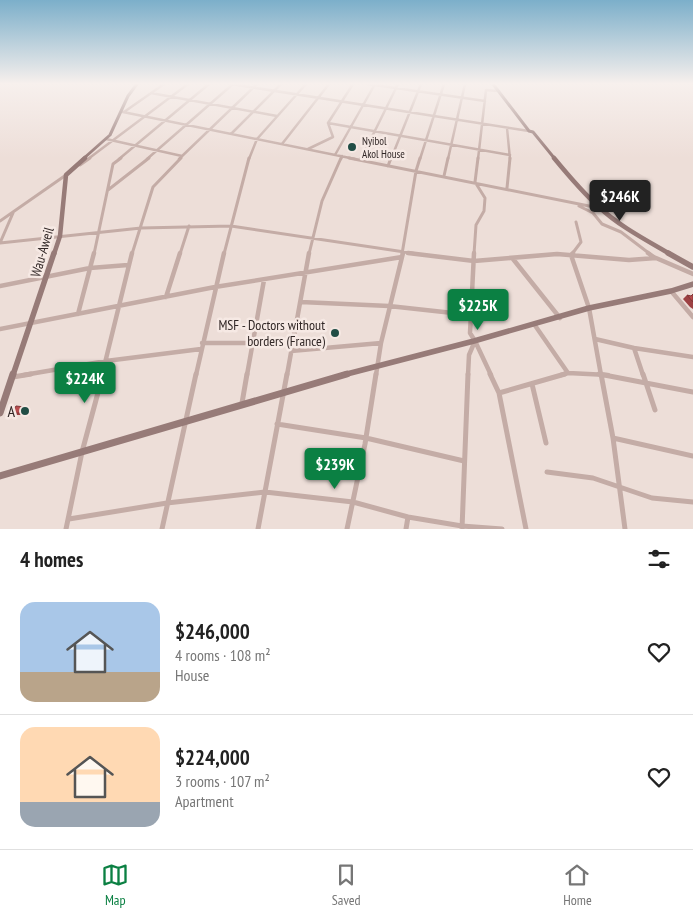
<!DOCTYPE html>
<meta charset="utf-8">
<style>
body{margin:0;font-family:"PT Sans Narrow",sans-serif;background:#f6f6f6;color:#222;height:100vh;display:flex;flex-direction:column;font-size:19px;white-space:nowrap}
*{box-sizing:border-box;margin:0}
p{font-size:16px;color:#767676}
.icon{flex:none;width:28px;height:28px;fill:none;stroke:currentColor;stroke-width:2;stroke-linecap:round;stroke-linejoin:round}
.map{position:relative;height:529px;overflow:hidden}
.side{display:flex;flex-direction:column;background:#fff;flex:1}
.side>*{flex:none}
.price{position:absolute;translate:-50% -42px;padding:0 11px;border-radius:5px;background:#0b8043;color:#fff;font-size:16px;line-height:32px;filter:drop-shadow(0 1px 2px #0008)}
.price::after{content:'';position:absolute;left:50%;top:30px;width:15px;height:11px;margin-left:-8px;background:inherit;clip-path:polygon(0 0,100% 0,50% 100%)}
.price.selected{background:#222;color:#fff}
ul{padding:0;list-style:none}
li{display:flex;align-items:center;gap:15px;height:125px;padding:0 20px}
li+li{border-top:1px solid #e0e0e0}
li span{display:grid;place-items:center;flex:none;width:140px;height:100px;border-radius:15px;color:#555}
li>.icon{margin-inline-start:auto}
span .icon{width:60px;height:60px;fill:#fffc;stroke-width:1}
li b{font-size:21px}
h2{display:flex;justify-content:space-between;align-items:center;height:60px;padding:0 20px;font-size:21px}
.menu{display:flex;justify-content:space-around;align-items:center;height:70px;border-top:1px solid #e0e0e0;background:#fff;font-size:14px;color:#767676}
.menu a{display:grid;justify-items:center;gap:2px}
.menu .selected{color:#0b8043}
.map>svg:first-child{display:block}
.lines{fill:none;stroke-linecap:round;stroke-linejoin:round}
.street-far3{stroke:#c4aca6;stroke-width:2.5}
.street-far2{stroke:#c4aca6;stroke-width:3}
.street-far1{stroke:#c4aca6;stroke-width:4.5}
.street{stroke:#c4aca6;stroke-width:5}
.secondary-far3{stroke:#977b78;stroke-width:3}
.secondary-far2{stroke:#977b78;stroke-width:4.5}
.secondary-far1{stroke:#977b78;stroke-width:5.5}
.secondary{stroke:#977b78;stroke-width:7}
.wall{fill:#9d4143}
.shaded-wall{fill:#803537}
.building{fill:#b74c4e;stroke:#803537}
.poi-dot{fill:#214d45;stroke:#f6e9e4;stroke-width:2}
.labels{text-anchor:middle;stroke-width:5;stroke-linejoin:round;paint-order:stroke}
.far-poi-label{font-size:11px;fill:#312726;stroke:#f6e9e4;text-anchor:start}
.street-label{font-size:14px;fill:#312726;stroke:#f6e9e4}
.poi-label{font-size:14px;fill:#312726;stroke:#f6e9e4;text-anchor:end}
.near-poi-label{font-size:16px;fill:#312726;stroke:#f6e9e4;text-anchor:end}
</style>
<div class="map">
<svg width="693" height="529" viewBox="0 0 693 529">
<rect width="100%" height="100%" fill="#edded8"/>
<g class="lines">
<!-- street-far3 -->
<path class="street-far3" d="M231 84 529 131
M368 84 485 101
M151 93 277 116
M123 112 355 159
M124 112 164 84
M328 123 510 155
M328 123 353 84
M507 128 510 159
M231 134 281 84
M106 139 182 156
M282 144 329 84
M308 149 333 137 328 123
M335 155 375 84
M88 159 188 84
M119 159 209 84
M147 159 233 84
M179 159 257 84
M249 159 257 139 306 84
M341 159 342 156
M361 159 398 84
M391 159 421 84
M420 159 444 84
M448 159 465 84
M478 159 486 90 499 91"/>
<!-- street-far2 -->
<path class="street-far2" d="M349 158 599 208
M360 160 361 158
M80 165 90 158
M388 166 391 158
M444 176 448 158
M507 188 510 158
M108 190 149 158
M579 206 593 213 602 224 621 232 650 254
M0 221 66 175
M0 243 141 228 231 226 418 254
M0 243 13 213
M94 254 113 164 121 158
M132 254 153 187 181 158
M180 254 189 226
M224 254 249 158
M309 254 322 201 341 158
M402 254 416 171 420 158
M474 254 476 225 484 211 485 198 475 182 478 158
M572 254 581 242 576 222"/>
<!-- street-far1 -->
<path class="street-far1" d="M408 253 474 261 557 254 629 260 656 258 693 274
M474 253 470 333 475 341
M573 253 571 255 589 308 601 375
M648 253 655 258
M513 259 560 318
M0 286 90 268 128 265
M671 291 693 317
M166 297 180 253
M301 302 389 306 471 315
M78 314 94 253
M534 324 568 373
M0 329 215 287 402 257
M595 339 634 348 693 357
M202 343H293
M634 348 643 375
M291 351 381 343
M24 375 106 361 201 349
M102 375 132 253
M196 375 224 253
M247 375 264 280
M287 375 309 253
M376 375 381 343 403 253
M468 375 469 355 475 341 491 375
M561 375 568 373 608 375"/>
<!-- street -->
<path class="street" d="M490 374 499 393 526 529
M599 374 693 392
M601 374 613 438 625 529
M643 374 655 410
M13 377 31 374
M532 384 546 443
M499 393 565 374
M242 403 247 374
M277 424 366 438 464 461
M613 438 693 456
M547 472 593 478 652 498 693 502
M69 519 167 503 265 492 353 502 408 517 462 526 502 529
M66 529 82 452 103 374
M162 529 196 374
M258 529 287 374
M347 529 365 444 376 374
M406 529 408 517
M462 529 468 374"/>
<!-- secondary-far3 -->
<path class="secondary-far3" d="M493 84 529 131 533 132 555 159
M83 159 110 135 128 96 137 84"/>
<!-- secondary-far2 -->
<path class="secondary-far2" d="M554 158C568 175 582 192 599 207 619 226 646 240 670 254
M54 254 60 236 66 175 85 158"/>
<!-- secondary-far1 -->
<path class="secondary-far1" d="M668 253 693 267
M13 375 54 253
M343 375 474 341 589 308 671 291 693 284"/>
<!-- secondary -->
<path class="secondary" d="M0 413 13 374
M0 476 347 374"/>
</g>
<!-- wall -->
<path class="wall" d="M693 294V309L690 307 683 299 687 295 691 296Z
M29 409 25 415H16L12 413Z"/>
<!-- shaded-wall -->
<path class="shaded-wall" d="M25 407 29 409 25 415 21 413Z"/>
<!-- building -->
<path class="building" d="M693 294V302L687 295 691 296Z
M16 406 25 407 21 413H12Z"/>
<!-- sky -->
<linearGradient id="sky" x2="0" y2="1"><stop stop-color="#7cafca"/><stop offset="0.53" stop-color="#f7f0ed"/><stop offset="1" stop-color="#f7f0ed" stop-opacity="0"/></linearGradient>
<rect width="693" height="158" fill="url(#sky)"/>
<!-- markers -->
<g class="poi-dot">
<circle cx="352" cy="147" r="5"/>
<circle cx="335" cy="333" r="5"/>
<circle cx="25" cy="411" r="5"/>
</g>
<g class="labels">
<!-- far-poi labels -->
<g class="far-poi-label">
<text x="362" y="145">Nyibol<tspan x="362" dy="13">Akol House</tspan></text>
</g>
<!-- street labels -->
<g class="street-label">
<text transform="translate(42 252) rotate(-74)" y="5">Wau-Aweil</text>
</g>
<!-- poi labels -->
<g class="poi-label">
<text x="325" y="330">MSF - Doctors without<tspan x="325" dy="16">borders (France)</tspan></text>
</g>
<!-- near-poi labels -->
<g class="near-poi-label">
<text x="15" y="417">A</text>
</g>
</g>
</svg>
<b class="price selected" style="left:620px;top:222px">$246K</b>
<b class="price" style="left:478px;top:331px">$225K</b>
<b class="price" style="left:85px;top:404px">$224K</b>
<b class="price" style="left:335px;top:490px">$239K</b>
</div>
<section class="side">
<h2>4 homes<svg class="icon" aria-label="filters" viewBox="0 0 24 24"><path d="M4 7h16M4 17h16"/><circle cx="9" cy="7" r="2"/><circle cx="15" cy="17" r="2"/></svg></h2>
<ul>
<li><span style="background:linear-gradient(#a9c7e8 70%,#b9a48a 0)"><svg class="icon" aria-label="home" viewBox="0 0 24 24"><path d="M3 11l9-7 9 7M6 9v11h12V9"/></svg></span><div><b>$246,000</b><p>4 rooms · 108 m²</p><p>House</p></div><svg class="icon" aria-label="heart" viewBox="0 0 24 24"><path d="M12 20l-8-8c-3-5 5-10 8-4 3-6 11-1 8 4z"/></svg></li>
<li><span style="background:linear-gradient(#ffd9b3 75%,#9aa5b1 0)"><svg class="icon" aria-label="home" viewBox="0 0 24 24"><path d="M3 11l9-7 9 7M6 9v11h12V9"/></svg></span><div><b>$224,000</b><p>3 rooms · 107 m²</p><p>Apartment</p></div><svg class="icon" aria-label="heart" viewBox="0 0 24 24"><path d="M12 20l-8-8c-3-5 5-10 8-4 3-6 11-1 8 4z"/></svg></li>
</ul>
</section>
<nav class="menu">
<a class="selected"><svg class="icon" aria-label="map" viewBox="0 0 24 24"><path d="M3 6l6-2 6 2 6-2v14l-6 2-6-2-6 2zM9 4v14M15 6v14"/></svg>Map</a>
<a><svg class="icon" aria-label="saved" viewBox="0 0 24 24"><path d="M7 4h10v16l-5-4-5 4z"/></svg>Saved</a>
<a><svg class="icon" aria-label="home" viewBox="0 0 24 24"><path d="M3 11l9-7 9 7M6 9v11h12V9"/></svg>Home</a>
</nav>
